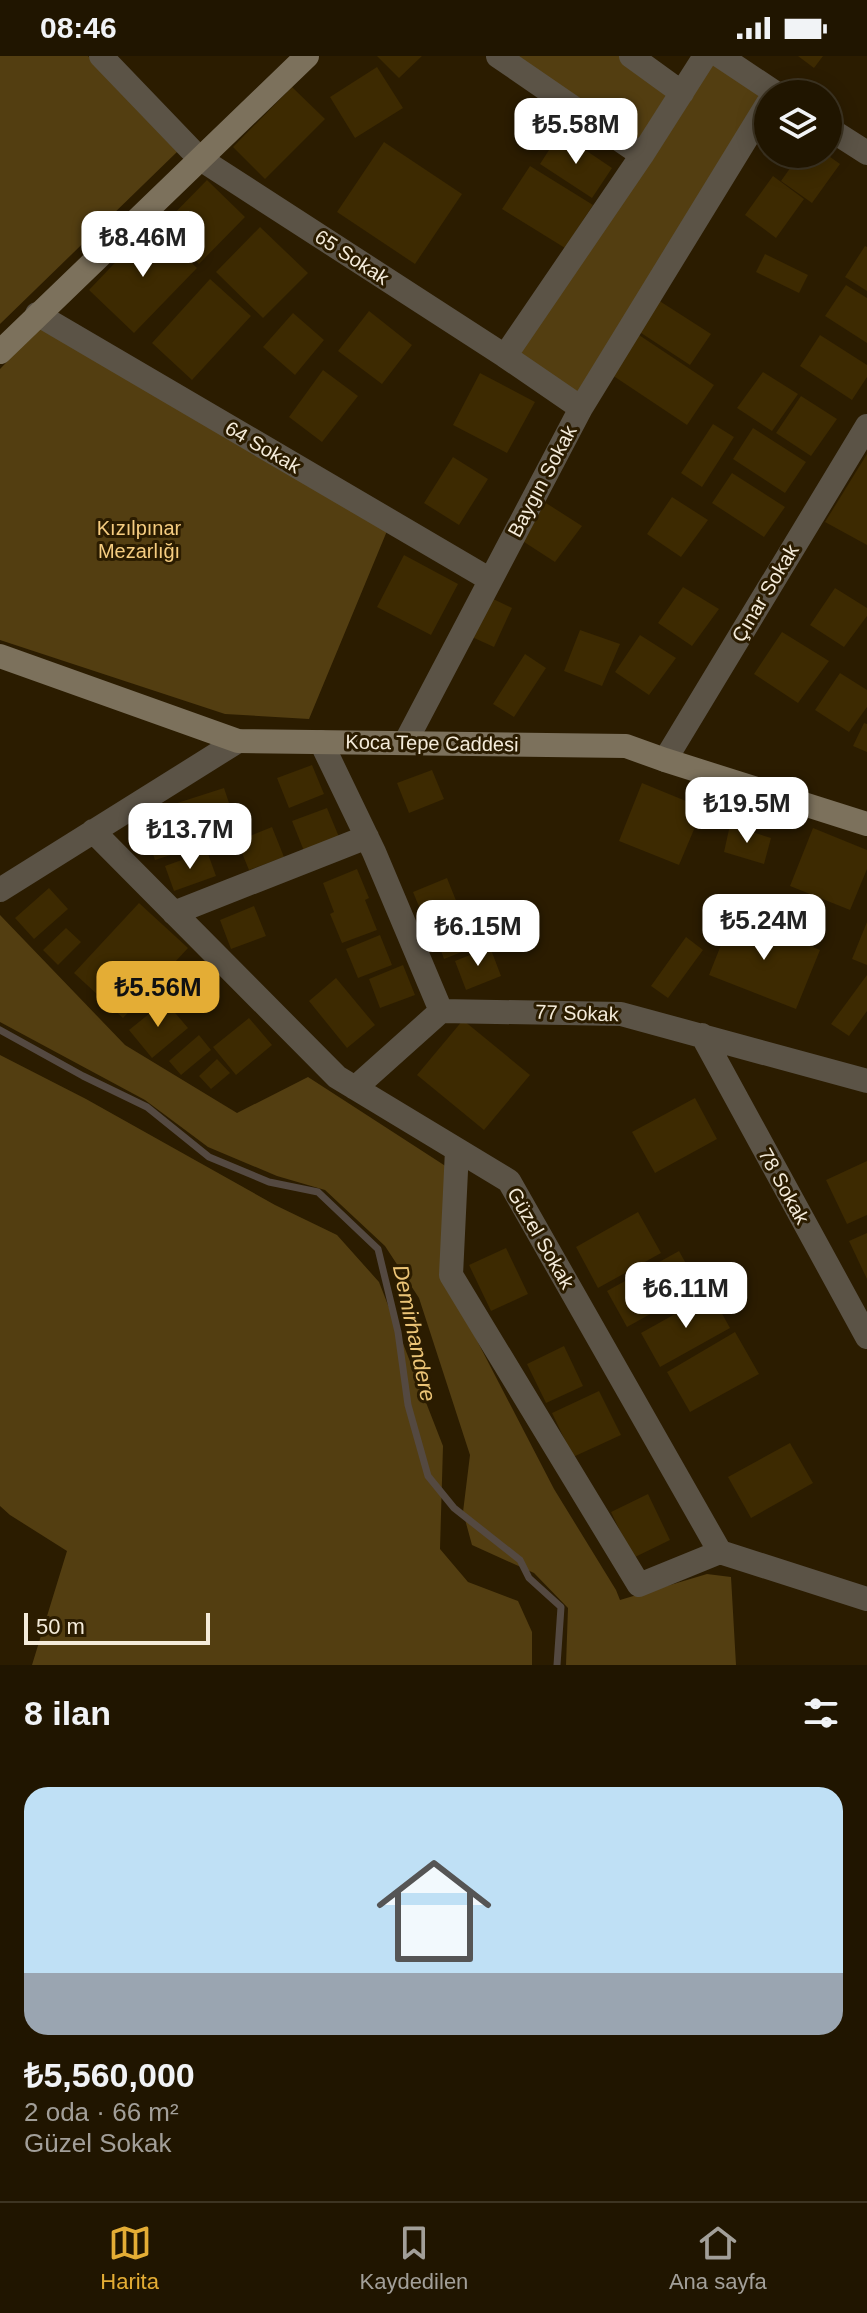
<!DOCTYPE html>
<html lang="tr">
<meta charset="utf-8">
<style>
body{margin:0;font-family:Helvetica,sans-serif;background:#281e0a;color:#f1f3f6;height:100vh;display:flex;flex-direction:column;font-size:30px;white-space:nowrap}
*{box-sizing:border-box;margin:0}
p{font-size:26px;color:#a29f99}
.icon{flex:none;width:44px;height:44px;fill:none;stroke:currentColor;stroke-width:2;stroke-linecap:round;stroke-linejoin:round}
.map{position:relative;height:1609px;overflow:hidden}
.side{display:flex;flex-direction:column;background:#201500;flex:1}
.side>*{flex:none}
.buttons{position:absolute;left:754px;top:24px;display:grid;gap:16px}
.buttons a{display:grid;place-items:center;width:88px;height:88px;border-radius:50%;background:#201500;box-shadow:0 4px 20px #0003,0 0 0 2px #3d3422;font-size:40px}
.scale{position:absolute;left:24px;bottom:20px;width:186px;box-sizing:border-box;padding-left:8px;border:4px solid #f4ebda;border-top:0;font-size:22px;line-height:28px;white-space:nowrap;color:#f4ebda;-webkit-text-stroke:6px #2b1c00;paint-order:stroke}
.price{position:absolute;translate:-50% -68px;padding:0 18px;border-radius:16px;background:#fff;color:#222;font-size:26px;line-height:52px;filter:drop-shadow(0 2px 4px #0008)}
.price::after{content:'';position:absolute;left:50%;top:48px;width:24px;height:18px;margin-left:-12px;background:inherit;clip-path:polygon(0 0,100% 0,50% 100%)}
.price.on{background:#e4ad35;color:#111}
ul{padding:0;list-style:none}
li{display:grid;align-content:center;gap:16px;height:424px;padding:0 24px}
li+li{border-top:2px solid #3d3422}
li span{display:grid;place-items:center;height:248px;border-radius:24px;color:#555}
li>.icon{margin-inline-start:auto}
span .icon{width:144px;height:144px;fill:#fffc;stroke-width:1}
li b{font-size:34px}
h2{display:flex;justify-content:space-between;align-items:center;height:96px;padding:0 24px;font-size:34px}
.status{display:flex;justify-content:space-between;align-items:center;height:56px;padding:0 40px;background:#201500;direction:ltr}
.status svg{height:22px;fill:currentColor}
.tabs{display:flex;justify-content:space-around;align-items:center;height:112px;border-top:2px solid #3d3422;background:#201500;font-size:22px;color:#a29f99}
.tabs a{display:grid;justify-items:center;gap:4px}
.tabs .on{color:#e4ad35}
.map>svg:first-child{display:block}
.green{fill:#533e11}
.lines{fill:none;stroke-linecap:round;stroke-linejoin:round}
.stream{stroke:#544941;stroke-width:7}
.building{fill:#3d2a01}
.minor{stroke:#5b5346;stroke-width:24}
.secondary{stroke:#7c715c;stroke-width:24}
.labels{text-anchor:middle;stroke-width:6;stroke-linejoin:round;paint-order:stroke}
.street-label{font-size:20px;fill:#f4ebda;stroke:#2b1c00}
.park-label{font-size:20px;fill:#f6cd80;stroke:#2b1c00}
.water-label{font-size:22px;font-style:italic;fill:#ecc476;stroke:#2b1c00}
</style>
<div class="status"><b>08:46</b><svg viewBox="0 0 49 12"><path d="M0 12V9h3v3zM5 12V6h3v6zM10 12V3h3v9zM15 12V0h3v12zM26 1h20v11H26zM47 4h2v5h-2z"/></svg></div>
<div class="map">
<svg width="867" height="1609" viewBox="0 0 867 1609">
<rect width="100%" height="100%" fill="#2b1c00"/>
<!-- green -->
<path class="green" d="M0 0H88L179 94 0 268Z
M498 0H631L682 37 705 0 775 36 581 352 505 300 642 99Z
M48 263 387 475 309 663 225 658 0 584V313Z
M0 859 125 989 237 1057 308 1021 447 1111 443 1219 554 1433 616 1534 620 1544 707 1518 731 1521 736 1609H566L568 1552 534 1517 472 1489 463 1456 470 1399 419 1242 385 1190 325 1134 277 1120 208 1091 145 1044 0 966Z
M0 999 86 1043 275 1149 337 1179 379 1226 443 1390 440 1493 468 1526 518 1545 532 1576V1609H32L67 1495 10 1459 0 1450Z"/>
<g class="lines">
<!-- stream -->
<path class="stream" d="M0 974 83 1020 147 1051 209 1101 269 1126 318 1136 378 1193 398 1276 408 1349 428 1420 454 1452 520 1504 529 1522 561 1551 557 1609"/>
</g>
<!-- building -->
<path class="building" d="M377 0H422L399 22Z
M798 0H823L814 12Z
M377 11 403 52 355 82 330 41Z
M292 31 325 63 265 123 233 91Z
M560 77 612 112 592 142 540 108Z
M384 86 462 138 415 208 337 156Z
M800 98H826L840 108 812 147 781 125Z
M530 110 593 149 565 192 502 153Z
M773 120 804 143 776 182 745 159Z
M207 124 245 161 199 208 161 171Z
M152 168 197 212 134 277 89 234Z
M260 171 308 217 263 262 216 216Z
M865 190 867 191V235L845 221Z
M765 198 808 219 799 237 756 216Z
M210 223 251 260 192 324 152 287Z
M846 229 867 242V287L825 260Z
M658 244 711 278 690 309 638 275Z
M369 255 412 289 382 328 338 295Z
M293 257 324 284 295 319 263 291Z
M639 279 714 329 687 369 612 319Z
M820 279 867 309V321L852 344 800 310Z
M323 314 358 340 322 386 289 361Z
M763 316 798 338 772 375 737 352Z
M480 317 535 346 507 397 453 369Z
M801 340 837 363 811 400 776 377Z
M713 368 734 381 702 431 681 417Z
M753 372 806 406 785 437 733 403Z
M867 398V489L825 466Z
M453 401 488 423 459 469 424 447Z
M732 417 785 451 764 481 712 447Z
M672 441 708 464 681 501 647 478Z
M546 447 582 470 555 506 521 484Z
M404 499 458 528 431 579 377 551Z
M683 531 719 553 692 590 658 567Z
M835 532 867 552V560L844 591 810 569Z
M491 542 512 552 494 591 472 581Z
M580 574 620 588 602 630 564 615Z
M782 576 829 605 798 647 754 618Z
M640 579 676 602 649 639 615 616Z
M525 598 546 612 514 661 493 648Z
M840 617 867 634V651L849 676 815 654Z
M864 667 867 668V696L853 690Z
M312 709 324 738 289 752 277 722Z
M432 714 444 743 409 757 397 727Z
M642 727 703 752 679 809 619 785Z
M224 732 239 777 155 804 140 759Z
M327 752 339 781 304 795 292 765Z
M730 769 771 782 764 808 724 796Z
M272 771 284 801 249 814 237 785Z
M813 772 867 794V813L850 854 790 830Z
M207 795 216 820 174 835 165 810Z
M357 813 369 842 365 844 377 874 342 887 330 858 334 856 323 827Z
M447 822 459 852 425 865 413 836Z
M49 832 68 853 34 883 15 862Z
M139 847 188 892 123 962 74 917Z
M254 850 266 880 231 893 220 864Z
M733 859 820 894 796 953 709 919Z
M467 860 479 889 444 903 433 873Z
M867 866V909L852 903Z
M66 872 81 886 58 909 43 894Z
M380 879 392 909 358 922 346 893Z
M686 881 703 894 668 942 651 930Z
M490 891 501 920 466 934 455 905Z
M403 909 415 939 380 952 369 923Z
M867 919V955L849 980 831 968Z
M336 922 375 969 347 992 309 945Z
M165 945 188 972 152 1002 129 974Z
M249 962 272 989 236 1019 213 991Z
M463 964 530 1019 484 1074 417 1019Z
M199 979 211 994 181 1019 169 1005Z
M217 1003 230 1017 211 1033 199 1020Z
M695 1042 717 1083 655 1117 632 1076Z
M867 1105V1159L847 1168 826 1124Z
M638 1156 661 1197 598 1232 576 1191Z
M867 1177V1223L849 1185Z
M506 1192 528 1238 491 1255 469 1209Z
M679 1195 699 1231 627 1271 607 1235Z
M711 1238 730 1272 660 1311 641 1277Z
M735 1276 759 1318 690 1356 667 1316Z
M564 1290 583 1330 546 1347 527 1308Z
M599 1335 621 1379 573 1401 552 1357Z
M790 1387 813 1427 751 1462 728 1421Z
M648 1438 670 1484 633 1502 611 1456Z"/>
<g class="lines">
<!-- minor -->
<path class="minor" d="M101 0 199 102 505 300 581 352
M498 0 642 99
M631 0 682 37
M720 0 777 38
M828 72 867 97
M37 258 489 523
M505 300 642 99 705 0
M321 686 374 796 441 955
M405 687 581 352 768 47
M665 704 867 370
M93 775 337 1021 509 1125 720 1496 867 1543
M0 834 238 685
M174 857 367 781
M702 979 867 1281
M355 1032 441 955 621 958 867 1025
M457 1094 451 1219 639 1529 720 1496"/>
<!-- secondary -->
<path class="secondary" d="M0 296 307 0
M0 600 238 685 626 690 665 704 867 768"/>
</g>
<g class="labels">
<!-- street labels -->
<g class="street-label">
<text transform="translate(352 201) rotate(33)" y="7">65 Sokak</text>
<text transform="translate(263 391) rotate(30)" y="7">64 Sokak</text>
<text transform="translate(542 425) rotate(-62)" y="7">Baygın Sokak</text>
<text transform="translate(765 537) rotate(-59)" y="7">Çınar Sokak</text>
<text transform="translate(432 687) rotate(1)" y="7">Koca Tepe Caddesi</text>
<text transform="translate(577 957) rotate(2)" y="7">77 Sokak</text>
<text transform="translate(784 1130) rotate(61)" y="7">78 Sokak</text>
<text transform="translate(541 1182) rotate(60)" y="7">Güzel Sokak</text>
</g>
<!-- park labels -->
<g class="park-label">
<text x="139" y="479">Kızılpınar<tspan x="139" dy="23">Mezarlığı</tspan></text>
</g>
<!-- water labels -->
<g class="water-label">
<text transform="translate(415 1277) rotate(78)" y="8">Demirhandere</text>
</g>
</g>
</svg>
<div class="buttons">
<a><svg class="icon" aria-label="layers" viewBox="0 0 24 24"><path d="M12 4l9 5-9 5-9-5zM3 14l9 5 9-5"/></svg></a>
</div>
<div class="scale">50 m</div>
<b class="price" style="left:576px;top:110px">₺5.58M</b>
<b class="price" style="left:143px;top:223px">₺8.46M</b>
<b class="price" style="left:747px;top:789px">₺19.5M</b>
<b class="price" style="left:190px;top:815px">₺13.7M</b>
<b class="price" style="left:764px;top:906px">₺5.24M</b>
<b class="price" style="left:478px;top:912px">₺6.15M</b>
<b class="price on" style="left:158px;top:973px">₺5.56M</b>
<b class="price" style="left:686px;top:1274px">₺6.11M</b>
</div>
<section class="side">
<h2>8 ilan<svg class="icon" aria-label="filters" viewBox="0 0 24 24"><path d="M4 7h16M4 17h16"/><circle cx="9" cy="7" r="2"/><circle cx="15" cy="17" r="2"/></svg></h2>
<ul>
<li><span style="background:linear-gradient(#bfe0f5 75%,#9aa5b1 0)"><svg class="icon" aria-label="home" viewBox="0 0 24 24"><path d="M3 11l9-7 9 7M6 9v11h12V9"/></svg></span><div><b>₺5,560,000</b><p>2 oda · 66 m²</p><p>Güzel Sokak</p></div></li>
</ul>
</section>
<nav class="tabs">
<a class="on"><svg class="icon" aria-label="map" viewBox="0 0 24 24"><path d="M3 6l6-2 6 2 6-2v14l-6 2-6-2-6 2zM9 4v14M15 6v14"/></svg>Harita</a>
<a><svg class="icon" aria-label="saved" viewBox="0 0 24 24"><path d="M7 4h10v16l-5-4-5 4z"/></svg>Kaydedilen</a>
<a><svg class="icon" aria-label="home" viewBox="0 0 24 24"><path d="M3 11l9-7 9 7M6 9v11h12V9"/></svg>Ana sayfa</a>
</nav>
